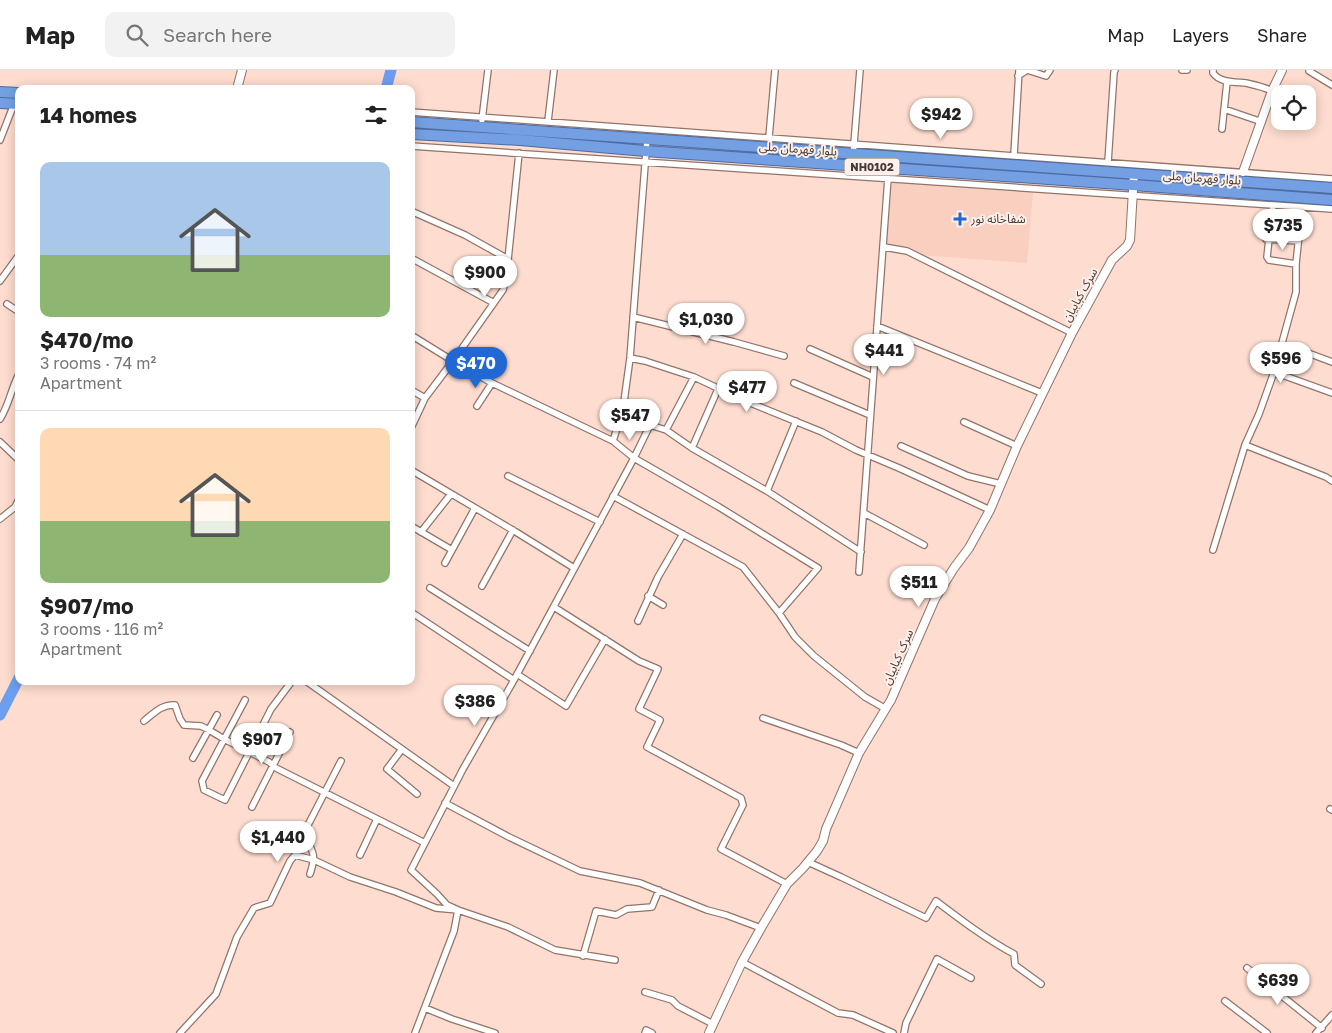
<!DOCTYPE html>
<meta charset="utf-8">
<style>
body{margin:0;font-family:"Golos Text","Noto Sans Arabic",sans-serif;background:#f2f2f2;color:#222;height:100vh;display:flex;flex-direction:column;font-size:19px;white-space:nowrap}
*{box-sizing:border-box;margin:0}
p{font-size:16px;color:#767676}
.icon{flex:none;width:28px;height:28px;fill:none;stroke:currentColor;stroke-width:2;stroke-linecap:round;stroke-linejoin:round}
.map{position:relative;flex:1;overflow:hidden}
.sheet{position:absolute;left:15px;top:15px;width:400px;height:600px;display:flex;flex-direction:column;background:#fff;border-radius:10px;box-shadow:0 2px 12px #0003}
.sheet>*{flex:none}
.fabs{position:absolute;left:1271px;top:15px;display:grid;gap:10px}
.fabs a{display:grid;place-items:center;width:45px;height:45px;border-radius:10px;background:#fff;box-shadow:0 2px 12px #0003;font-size:25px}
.price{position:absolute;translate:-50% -42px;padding:0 11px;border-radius:18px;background:#fff;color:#222;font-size:16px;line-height:32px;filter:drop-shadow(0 1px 2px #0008)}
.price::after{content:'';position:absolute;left:50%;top:30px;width:15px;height:11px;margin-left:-8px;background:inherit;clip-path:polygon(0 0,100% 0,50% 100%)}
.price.active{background:#2168d3;color:#fff}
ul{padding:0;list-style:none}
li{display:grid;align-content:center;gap:10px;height:265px;padding:0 25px}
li+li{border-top:1px solid #e0e0e0}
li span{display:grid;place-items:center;height:155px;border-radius:10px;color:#555}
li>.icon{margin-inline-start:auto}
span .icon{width:90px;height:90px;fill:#fffc;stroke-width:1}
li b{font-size:21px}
h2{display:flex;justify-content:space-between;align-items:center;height:60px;padding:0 25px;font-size:21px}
header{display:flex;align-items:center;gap:30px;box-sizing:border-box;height:70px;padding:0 25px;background:#fff;border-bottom:1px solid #e0e0e0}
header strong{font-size:24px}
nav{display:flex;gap:28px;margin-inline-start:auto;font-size:18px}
.search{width:350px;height:45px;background:#f2f2f2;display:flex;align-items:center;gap:12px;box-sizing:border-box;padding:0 18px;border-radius:10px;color:#767676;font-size:19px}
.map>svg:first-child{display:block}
.built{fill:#f9d0c0}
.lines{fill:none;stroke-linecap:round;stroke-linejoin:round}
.river{stroke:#6d9eed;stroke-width:11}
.minor-casing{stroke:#927469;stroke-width:8}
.tertiary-casing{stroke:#927469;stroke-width:10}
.trunk-casing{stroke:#4e6ca1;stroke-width:12}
.minor{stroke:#fff;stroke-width:5.5}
.tertiary{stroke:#fff;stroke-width:8}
.trunk{stroke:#74a0e3;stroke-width:10}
.poi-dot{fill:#2168d3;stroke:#fdefe9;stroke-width:2}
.labels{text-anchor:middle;stroke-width:4;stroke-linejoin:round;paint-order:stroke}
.shield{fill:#fdefe9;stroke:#7e706a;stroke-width:1}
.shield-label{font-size:11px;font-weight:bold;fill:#473934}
.street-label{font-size:12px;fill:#473934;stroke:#fdefe9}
.poi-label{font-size:12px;fill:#473934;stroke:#fdefe9;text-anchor:start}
</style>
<header>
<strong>Map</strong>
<div class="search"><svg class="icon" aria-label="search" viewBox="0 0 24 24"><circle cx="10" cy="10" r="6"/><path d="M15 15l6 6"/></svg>Search here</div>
<nav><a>Map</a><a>Layers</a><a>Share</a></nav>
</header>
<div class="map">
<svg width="1332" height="963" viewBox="0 0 1332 963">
<rect width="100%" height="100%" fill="#fedccf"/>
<!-- built -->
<path class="built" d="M892 112 1033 122 1027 193 919 185 887 175Z"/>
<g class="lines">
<!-- river -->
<path class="river" d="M386 19 391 0
M0 645 19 608"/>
<!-- minor casing -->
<g class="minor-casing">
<path id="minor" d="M1182 0H1187
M1213 0V3C1220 13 1235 12 1246 13 1255 15 1264 17 1272 21
M1309 0V1L1332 15
M1018 6 1027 0 1046 6 1050 0
M1224 39 1262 52
M411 42 1332 109
M482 50 488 0
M548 51 554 0
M1222 59 1227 12
M769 67 775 0
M0 70 14 34
M411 76 1332 139
M1014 85 1019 0
M1108 92 1114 2 1115 0
M852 98 860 0
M1273 135 1271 151 1266 166V169L1298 171
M411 141 465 165 508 189
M1269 169 1267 187 1269 190 1296 194
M884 177 907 181 1072 263
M411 188 494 233
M0 211 19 185
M7 234 19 242
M633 247 734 272 784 286
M877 256 1042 323
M411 265 453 291 492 313 613 371 634 388 719 437 818 498 779 543
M1281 278 1308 283 1332 292
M810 279 873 307
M630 288 645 291 694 307 743 330 822 362 856 380 899 398 990 440
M1274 302 1332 323
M794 313 870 345
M411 320 425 328
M477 336 492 313
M623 339 650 355 666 360 692 378 767 421 861 482
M0 349C9 335 11 319 19 304
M964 352 1017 376
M411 358 425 328 453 291 503 220 506 209 519 83
M666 360 694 307
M613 371 623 339 630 288 647 69
M0 372 19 390
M1245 375 1326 407 1332 411
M901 376 968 406 1001 414
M692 378 718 319
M411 400 516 462 574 498
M508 406 600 452
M767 421 796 351
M613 426 743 497 779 543 795 567 814 586 865 627 886 639
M864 443 924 475
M0 449 15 437 19 429
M411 456 452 480
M421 462 451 424
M1213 480 1245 375 1259 344 1274 302 1296 222V194L1302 137
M445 493 475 438
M859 502 888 108
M482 516 513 460
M430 518 530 581
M648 526 663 535
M554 537 639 591 658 599 639 639 660 650 647 677 741 728 743 735 721 779 787 814
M411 542 514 610
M638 551 658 507 683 464
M517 604 566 636 605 569
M306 611 454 716
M245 630 202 711 204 720 225 730 271 639 292 611
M763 648 841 675 859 683
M144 651C154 643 162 634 175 635L180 649 184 655 201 656 209 660 224 669 269 692 276 698 425 773
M402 679 387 699 417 724
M193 688 217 645
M445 733 509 767 580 801 640 813 707 840 726 845 761 858
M252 737 290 662
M1330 739 1332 740
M360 785 377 749
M808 792 841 807 926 848 936 831C961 850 986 869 1014 884L1015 895 1041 914
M310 804C316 786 314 783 305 766L308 755 341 691
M583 886 596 841 616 845 627 839 652 837 659 820
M742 892 838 943 853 945 893 963
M1247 898 1322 958
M645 922 672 930 678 936 713 954
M1225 931 1267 963
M425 938 452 949 495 963
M180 963 216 924 237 867 254 838 270 833 290 791 295 785 314 790 350 807 396 822 436 838 458 840 508 857 555 880 615 890
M415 963 454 861 458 840 447 835 437 824 411 800 463 699 514 610 634 388 650 355
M645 963 646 960 652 963
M904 963 906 953 937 889 971 908
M1316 963 1332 945"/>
</g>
<!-- tertiary casing -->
<g class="tertiary-casing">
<path id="tertiary" d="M237 19 242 0
M1243 102 1272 21 1282 0
M709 963 742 892 761 858 787 814 803 798 817 781 823 771 826 759 859 683 891 630 935 529 954 498 969 478 990 440 1017 376 1072 263 1112 190 1127 176 1130 170 1134 104"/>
</g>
<!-- trunk casing -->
<g class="trunk-casing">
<path id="trunk" d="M0 22 19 23
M0 33 19 34
M411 52 1332 118
M411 64 520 70 645 81 1133 115 1332 130"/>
</g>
<!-- minor -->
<use href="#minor" class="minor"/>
<!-- tertiary -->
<use href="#tertiary" class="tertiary"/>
<!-- trunk -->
<use href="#trunk" class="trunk"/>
</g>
<!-- markers -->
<path class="poi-dot" d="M957.5 141.5h5v5h5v5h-5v5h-5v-5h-5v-5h5z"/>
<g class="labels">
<!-- shield labels -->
<rect class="shield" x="844.5" y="88.5" width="55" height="17" rx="4"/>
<g class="shield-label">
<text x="872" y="101">NH0102</text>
</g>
<!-- street labels -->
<g class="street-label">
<text transform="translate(798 79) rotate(4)" y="4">بلوار قهرمان ملی</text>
<text transform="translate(1202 108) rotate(4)" y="4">بلوار قهرمان ملی</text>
<text transform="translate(1080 225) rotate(-61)" y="4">سرک کبابیان</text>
<text transform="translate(898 587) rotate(-66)" y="4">سرک کبابیان</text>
</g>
<!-- poi labels -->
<g class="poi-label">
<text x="971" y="153">شفاخانه نور</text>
</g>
</g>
</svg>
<div class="fabs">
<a><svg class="icon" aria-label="locate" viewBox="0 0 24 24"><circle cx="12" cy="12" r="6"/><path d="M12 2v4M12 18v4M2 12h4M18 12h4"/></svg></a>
</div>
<b class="price" style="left:941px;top:70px">$942</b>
<b class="price" style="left:1283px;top:181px">$735</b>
<b class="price" style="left:485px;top:228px">$900</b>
<b class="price" style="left:706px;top:275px">$1,030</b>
<b class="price" style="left:884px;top:306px">$441</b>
<b class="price" style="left:1281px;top:314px">$596</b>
<b class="price active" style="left:476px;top:319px">$470</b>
<b class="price" style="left:747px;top:343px">$477</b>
<b class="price" style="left:630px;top:371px">$547</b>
<b class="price" style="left:919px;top:538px">$511</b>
<b class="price" style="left:475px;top:657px">$386</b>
<b class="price" style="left:262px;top:695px">$907</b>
<b class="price" style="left:278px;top:793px">$1,440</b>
<b class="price" style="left:1278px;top:936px">$639</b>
<section class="sheet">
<h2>14 homes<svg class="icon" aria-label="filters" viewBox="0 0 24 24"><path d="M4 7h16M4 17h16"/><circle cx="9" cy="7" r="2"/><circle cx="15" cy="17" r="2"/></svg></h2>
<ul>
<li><span style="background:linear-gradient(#a9c7e8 60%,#8fb573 0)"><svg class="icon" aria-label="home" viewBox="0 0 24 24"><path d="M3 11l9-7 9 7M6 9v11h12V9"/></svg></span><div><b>$470/mo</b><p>3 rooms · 74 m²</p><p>Apartment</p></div></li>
<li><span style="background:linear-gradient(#ffd9b3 60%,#8fb573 0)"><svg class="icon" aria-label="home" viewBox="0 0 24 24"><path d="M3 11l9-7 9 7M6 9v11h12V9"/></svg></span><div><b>$907/mo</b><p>3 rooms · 116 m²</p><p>Apartment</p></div></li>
</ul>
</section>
</div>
